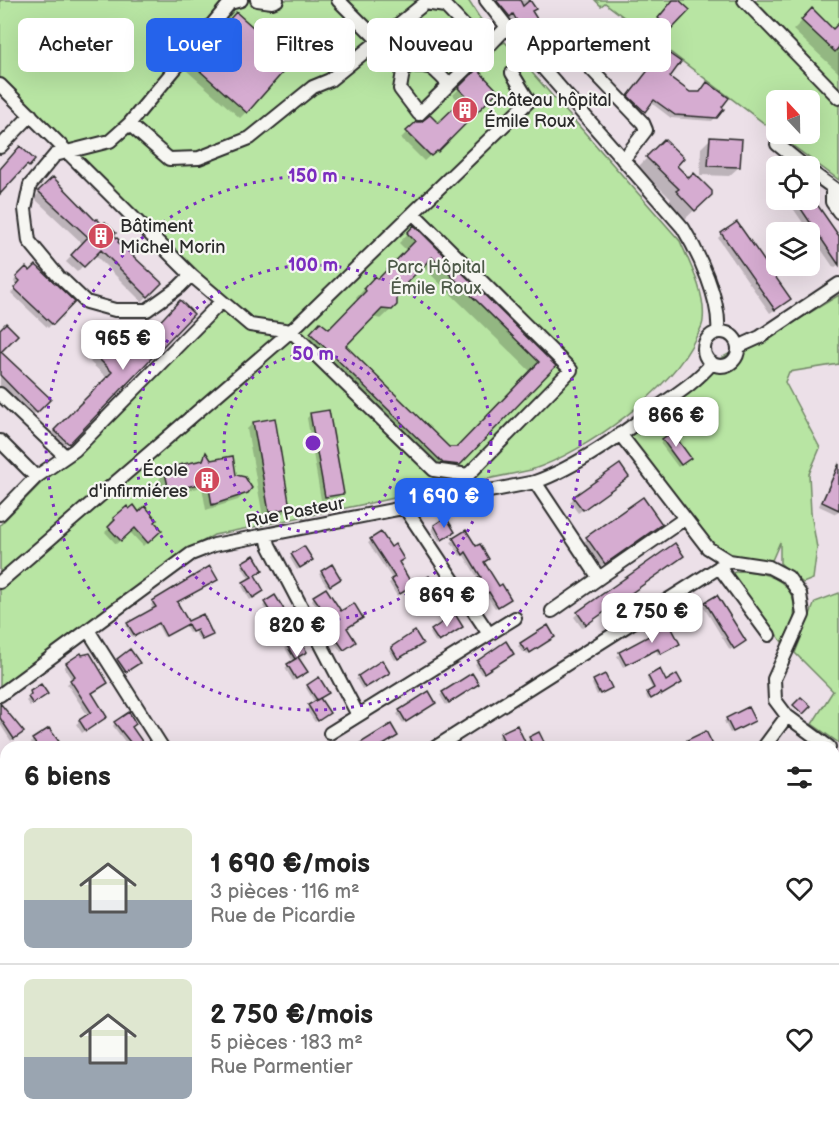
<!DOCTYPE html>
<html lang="fr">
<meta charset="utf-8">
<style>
body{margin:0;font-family:"Balsamiq Sans",sans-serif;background:#f2f2f2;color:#222;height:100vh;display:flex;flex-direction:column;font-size:22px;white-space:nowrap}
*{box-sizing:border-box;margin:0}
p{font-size:20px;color:#767676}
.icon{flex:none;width:33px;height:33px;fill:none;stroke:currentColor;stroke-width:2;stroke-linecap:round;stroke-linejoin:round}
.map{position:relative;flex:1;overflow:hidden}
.sheet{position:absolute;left:0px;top:741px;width:840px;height:386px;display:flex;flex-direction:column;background:#fff;border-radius:18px 18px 0 0;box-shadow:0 6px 24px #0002}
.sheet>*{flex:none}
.guide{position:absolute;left:18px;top:18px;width:804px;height:54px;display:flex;gap:12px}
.needle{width:39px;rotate:338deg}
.tools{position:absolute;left:766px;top:90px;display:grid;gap:12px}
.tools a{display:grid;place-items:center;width:54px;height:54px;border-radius:9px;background:#fff;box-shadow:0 6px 24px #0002;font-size:30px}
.price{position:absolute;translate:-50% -51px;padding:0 14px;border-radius:12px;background:#fff;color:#222;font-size:20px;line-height:39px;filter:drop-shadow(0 2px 3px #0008)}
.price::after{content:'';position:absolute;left:50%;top:36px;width:18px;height:14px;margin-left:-9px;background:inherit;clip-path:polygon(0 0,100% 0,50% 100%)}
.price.on{background:#2563eb;color:#fff}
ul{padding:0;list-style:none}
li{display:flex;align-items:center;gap:18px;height:150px;padding:0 24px}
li+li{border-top:2px solid #e0e0e0}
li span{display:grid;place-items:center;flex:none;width:168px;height:120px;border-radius:9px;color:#555}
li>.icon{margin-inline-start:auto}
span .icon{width:72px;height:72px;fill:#fffc;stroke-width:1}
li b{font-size:26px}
h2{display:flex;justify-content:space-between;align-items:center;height:72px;padding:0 24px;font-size:26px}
.tag{padding:0 21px;border-radius:9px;background:#fff;box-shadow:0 6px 24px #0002;font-size:21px;line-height:54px}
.tag.on{background:#2563eb;color:#fff}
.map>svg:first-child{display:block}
.green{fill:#b8e5a3;stroke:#728867;stroke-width:1.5}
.shadow{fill:#0003;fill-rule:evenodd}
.building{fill:#d6acd1;stroke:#2b2b2b;stroke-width:1.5;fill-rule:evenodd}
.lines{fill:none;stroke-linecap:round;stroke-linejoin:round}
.minor-casing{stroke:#2b2b2b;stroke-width:16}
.minor{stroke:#f6f6f2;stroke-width:12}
.ring{fill:none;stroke:#7b2cbf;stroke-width:3;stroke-dasharray:3 6}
.labels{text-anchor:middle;stroke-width:4.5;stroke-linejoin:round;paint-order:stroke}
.poi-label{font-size:18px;fill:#2b2b2b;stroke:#f6f6f2;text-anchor:start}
.park-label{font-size:18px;fill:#4e5a49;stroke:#f6f6f2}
.street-label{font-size:18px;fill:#2b2b2b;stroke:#f6f6f2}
.centre{fill:#7b2cbf;stroke:#f6f6f2;stroke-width:3}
.ring-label{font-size:18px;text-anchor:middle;font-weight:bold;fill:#7b2cbf;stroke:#f6f6f2;stroke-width:4.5;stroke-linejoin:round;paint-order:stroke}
</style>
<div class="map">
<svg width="839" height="1126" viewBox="0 0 839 1126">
<rect width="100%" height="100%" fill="#ece0e8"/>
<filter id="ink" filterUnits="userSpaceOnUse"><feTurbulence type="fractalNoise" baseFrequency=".0167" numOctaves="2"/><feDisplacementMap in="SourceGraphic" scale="12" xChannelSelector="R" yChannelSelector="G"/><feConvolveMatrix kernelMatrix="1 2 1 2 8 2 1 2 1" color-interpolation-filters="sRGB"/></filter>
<g filter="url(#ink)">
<!-- green -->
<path class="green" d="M0 0H412L422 2 423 0H468L479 17 501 44 505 42 680 241C690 264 706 294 703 320 703 326 699 332 696 337 671 391 587 451 531 470L214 535 193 547 0 688V525L45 479 78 456 230 302 0 79Z
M595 0H839V180L777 134H810V100H777V133L605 3 601 6Z
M839 295V364L789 372 785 382 820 448 809 474 811 513 817 548 813 579 803 583 780 563V542L769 567 708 548 620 434 712 363 740 348 763 341Z
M741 571C769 572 798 582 794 617 793 625 786 635 782 642L731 573Z
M839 593V743L812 724 833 691 795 653 815 602Z
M548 1121V1120L599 1121 598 1126H546Z"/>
<!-- shadow -->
<path class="shadow" d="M490 0H528L534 9 531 12 540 27 523 38 509 16 506 19Z
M675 0 688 10 667 32 657 21Z
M812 11 833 31 839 25V73L793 30Z
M479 19 486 27 480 32 473 25Z
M230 20 246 112 240 118 186 70Z
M661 55 668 77 716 117 712 121 671 118 650 102 641 114 626 100Z
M477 71 450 138 424 161 401 138 416 123 438 126 461 103 453 95Z
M710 139 739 167 729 176 700 175 701 148Z
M664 141 675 166 689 180 710 195 685 219 668 202 671 199 638 167Z
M53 179 95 222 112 235 116 243 160 283 142 302 94 254 77 272 66 262 83 244 34 198Z
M810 196 839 239V264L834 268 788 201 810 200Z
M414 227 553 366 449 474 433 472 302 343 320 324 329 331 358 301 356 298 366 287 378 281 407 251 399 243ZM422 266 531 372 457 449 448 448 344 346 372 317 381 319 396 305V292Z
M722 234 785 303 770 313 718 238Z
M26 269 72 303 48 328 11 293 18 286 14 282 15 279Z
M106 345 124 362 113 394 62 448 50 436 108 379 90 362Z
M0 353 49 399 27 421 0 392Z
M311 414 342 493 338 497 321 500 307 418Z
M253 423 289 508 283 514 263 517 247 429Z
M672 434 687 460 678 467 660 443Z
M206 454 210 462 250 488 238 500 206 510 202 487 164 496 159 475 165 469 199 462Z
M839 461V510L836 514 819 506Z
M623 481 578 513 570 502 574 498Z
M642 499 655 528 600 567 582 543Z
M127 508 153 522 160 530 143 546 130 532 116 544 105 532 112 526 110 523Z
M446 519 451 534 439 541 432 529Z
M466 532 482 563 507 601 495 608 486 594 483 596 475 583 479 580 463 554 460 556 451 542Z
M381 534 390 549 408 588 397 596 389 583 393 580 368 543Z
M292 555 308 563 297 570 290 558Z
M678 560 582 628 574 617 578 613Z
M243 563 254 576 260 593 250 600 242 586 250 580 241 565Z
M322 572 337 581 327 587 319 574Z
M216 580 176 603 187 623 212 635 209 637 200 641 194 631 189 633 185 625 164 637 157 624 132 637 126 626 154 610 151 605 153 602Z
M417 585 433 593 422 600 414 588Z
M314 597 346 628 352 645 341 652 333 640 336 636 312 600Z
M716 597 741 643 730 650 703 606Z
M265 604 275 617 281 634 271 640 263 627 272 621 263 606Z
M547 627 550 639 527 654 525 650 522 652 518 646 520 644Z
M459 629 436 643 430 633 432 631Z
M650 632 676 646 658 655 656 650 623 667 617 656 649 638 647 635Z
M287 645 306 672 293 681 285 668 293 662 285 648Z
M419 646 395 660 389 650 392 648Z
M510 656 481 674 475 664 477 662Z
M118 660 135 666 123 674 116 663Z
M67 664 106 683 91 694 102 720 82 733 76 724 88 716 67 684 72 680 64 668Z
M385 675 362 689 356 679 359 677Z
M649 677 665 683 678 684 660 696 659 694 648 700 646 695 653 690 647 679Z
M594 681 607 690 597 695 592 684Z
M40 686 43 696 30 706 26 701 29 698 28 695Z
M308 686 319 698 325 716 315 722 306 709 315 703 306 688Z
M475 687 446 705 440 695 443 693Z
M432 706 403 723 397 714 400 711Z
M748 709 753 721 730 733 724 721Z
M0 714 20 734 11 741 0 724Z
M115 723 131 727 144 747H129L113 726Z
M501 734 524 741 515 747H503L498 737Z
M538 734 545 747H530L527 741Z
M33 740 61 747H34L31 743Z
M350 743 353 747H343Z
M6 776V794L0 798V780Z
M0 815 5 821 0 826Z
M0 829 6 836V863L0 855Z
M6 890V914L0 907V895Z
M839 910V947L834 942V911Z
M0 1073 5 1082 0 1086Z
M36 1120H70L73 1126H27Z
M255 1120H269L272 1126H253L251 1124Z
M401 1120H429L420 1126H395Z
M481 1120H490L485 1125Z
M643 1120H652L647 1125Z"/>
<!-- building -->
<path class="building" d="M496 0H520L523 6 530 0 536 9 532 11 542 27 525 35 513 14 510 17Z
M673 0H679L690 10 671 30 658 18Z
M812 8 833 29 839 23V47L835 52 801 20Z
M236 12 292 62 247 113 191 63Z
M664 50 681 62 670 77 690 92H700L707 82 729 98 722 107 724 109 717 118 675 115 654 100 645 112 628 96Z
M477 69 498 91 438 152 437 151 431 156 406 131 416 122H421L430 115 438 123 466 96 458 88Z
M710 137 742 139 740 167 708 166Z
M664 139 684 158 677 166 689 178 694 173 712 191V195L695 211 676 191 679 189 646 157Z
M20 146 35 160 29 167 27 165 0 194V169Z
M53 177 95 220 97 219 102 224 105 222 116 233 114 235 119 240 118 242 162 283 148 297 101 250 84 267 71 255 88 237 38 191Z
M795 200H814L839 236V265Z
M737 222 791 299 775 310 721 233Z
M414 225 556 366 460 465 443 463 310 333 320 322 329 329 366 291 364 288 375 276 378 279 415 241 407 233ZM432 257 539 362 457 447H449L346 346 382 309 392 310 397 305V293Z
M36 265 75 302 53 325 14 288 20 281 16 277 26 267 30 271Z
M180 300 194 314 69 444 54 430 112 372 95 355 106 343 124 360Z
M6 323 18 335 1 352 51 399 37 413 0 375V329Z
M329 410 344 494 325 497 310 413Z
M275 418 290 508 269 512 253 422Z
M672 432 691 458 681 465 662 439Z
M206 452 211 460 233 456 236 475 245 477 252 488 248 493 212 505 208 482 169 491 164 468 203 460Z
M620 464 629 477 583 510 573 497Z
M839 464V510L822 502Z
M643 497 662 524 605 564 586 537Z
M134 505 139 512 145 506 157 520 155 522 162 530 148 543 135 528 121 541 108 527 115 520 113 518 127 506 129 509Z
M446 517 455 532 442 540 434 525Z
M466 530 476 546 480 544 489 559 484 562 499 586 502 584 511 599 498 607 489 592 486 594 477 579 481 577 466 552 463 555 453 538Z
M381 532 391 547 395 544 404 559 399 562 413 586 400 594 391 579 395 577 370 539Z
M675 543 684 556 586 625 577 612Z
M304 546 313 560 300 568 291 554Z
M254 555 263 570 255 575 264 591 253 598 243 582 252 577 242 562Z
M332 564 341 579 330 586 321 571Z
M210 566 218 580 177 602 188 621 203 614 213 635 202 640 197 630 192 632 188 624 166 636 159 623 135 636 127 623 156 607 152 601Z
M429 576 438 591 426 598 416 584Z
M326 588 341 611 354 603 363 618 347 628 356 642 344 650 334 636 339 633 313 596Z
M275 595 285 611 277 616 285 632 274 639 265 623 274 618 264 602Z
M717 595 746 641 734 649 705 602Z
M455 614 463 627 439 642 431 630Z
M668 621 680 644 661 654 658 649 626 665 619 652 651 635 649 631Z
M548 625 555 637 530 653 528 649 525 651 520 643Z
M415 631 423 644 398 659 391 647Z
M298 637 307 652 298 657 308 672 296 679 287 664 297 658 295 659 286 644Z
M506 641 514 654 484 673 477 661Z
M130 649 140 663 126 672 117 659Z
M81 653 82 655 90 653 108 683 92 693 107 717 86 731 79 720 91 712 70 680 75 676 66 663Z
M382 660 390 673 365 688 358 676Z
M660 669 666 681 677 674 682 683 662 695 661 693 651 699 647 692 654 688 648 676Z
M472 673 479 684 449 703 442 692Z
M605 674 612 688 600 694 593 680Z
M319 677 329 693 317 700 307 685Z
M41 684 48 694 33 704 28 697 31 694 30 691Z
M429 691 436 703 406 722 399 710Z
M801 697 811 706 803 714 793 705Z
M320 698 330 713 318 721 308 705Z
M0 703 24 732 14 739 0 718Z
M748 707 755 721 733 732 726 718Z
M129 712 136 724 132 727 146 747H134L114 722Z
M391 724 398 736 380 747H354Z
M517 725 525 742 515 747H507L500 733Z
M49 728 63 747H38L32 739Z
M706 731 714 747H690L687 740Z
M539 732 543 740 547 747H534L529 737Z"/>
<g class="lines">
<!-- minor casing -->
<g class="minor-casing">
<path id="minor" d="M257 0 272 2 277 0
M338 0 404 66
M486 0 507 27 683 228C699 254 721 301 718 332
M744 0 839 98
M524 46 554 30 643 123 646 130 623 160
M0 85 191 275 250 325 291 331 434 470 468 475 571 370 413 213
M449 85C430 64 431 65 404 66L400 89 419 114 486 49
M129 124 169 159 199 158 250 138 313 87 330 80 425 3 445 6 486 49 507 27
M777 144 804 166
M0 147 31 115
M810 171 839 192
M832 187V202L839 212
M58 276 29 241 25 209 30 185 55 155 110 141 129 124 230 3 241 0
M63 280 86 302 115 310H147L179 287 191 275
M704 349a17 17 0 1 1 34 0a17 17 0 1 1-34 0Z
M738 347 760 337 839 284
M0 394 65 456
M620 434 708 548 729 561 769 567 788 577 800 594 803 615 774 679 775 700 787 716 829 747
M0 441 36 477
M535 482 599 578 684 519
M405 508 489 634
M0 514 36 477 75 450 221 302
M267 536 269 545 358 715
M719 567 769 635
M0 582 291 331 529 101 512 73
M552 611 599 578
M88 630 162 747
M0 695 191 554 214 545 535 482C577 467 622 434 658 407 677 394 697 381 712 363
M330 733 515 618
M436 747 729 561
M764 747 787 716
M834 823 839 820
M834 872 839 877
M834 902 839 897
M834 1043 839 1048
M707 1120 712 1126
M0 1126 10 1120
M356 1126 364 1120
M605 1126 607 1120"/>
</g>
<!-- minor -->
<use href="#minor" class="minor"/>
</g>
</g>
<!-- distance rings -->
<g class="ring">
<circle cx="313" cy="443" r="89"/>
<circle cx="313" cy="443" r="178"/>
<circle cx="313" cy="443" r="267"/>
</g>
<!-- icons -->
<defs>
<g id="building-disc" transform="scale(1.35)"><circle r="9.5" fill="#d1495b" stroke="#f6f6f2"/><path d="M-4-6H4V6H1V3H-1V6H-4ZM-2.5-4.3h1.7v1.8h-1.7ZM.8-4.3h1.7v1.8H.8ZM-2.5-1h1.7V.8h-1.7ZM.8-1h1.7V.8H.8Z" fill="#fff"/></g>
</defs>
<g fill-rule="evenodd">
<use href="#building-disc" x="465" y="110"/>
<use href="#building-disc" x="101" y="236"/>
<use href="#building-disc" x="207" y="480"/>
</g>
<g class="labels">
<!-- poi labels -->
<g class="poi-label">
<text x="484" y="106">Château hôpital<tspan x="484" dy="21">Émile Roux</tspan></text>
<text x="120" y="232">Bâtiment<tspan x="120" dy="21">Michel Morin</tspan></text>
<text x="188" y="476" text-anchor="end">École<tspan x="188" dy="21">d'infirmiéres</tspan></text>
</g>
<!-- park labels -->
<g class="park-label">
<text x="436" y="273">Parc Hôpital<tspan x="436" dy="21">Émile Roux</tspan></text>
</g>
<!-- street labels -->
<g class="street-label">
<text transform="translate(295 512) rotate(-11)" y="6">Rue Pasteur</text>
</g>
</g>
<circle cx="313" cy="443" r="9" class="centre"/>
<g class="ring-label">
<text x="313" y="182">150 m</text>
<text x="313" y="271">100 m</text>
<text x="313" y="360">50 m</text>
</g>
</svg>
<div class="tools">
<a><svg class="needle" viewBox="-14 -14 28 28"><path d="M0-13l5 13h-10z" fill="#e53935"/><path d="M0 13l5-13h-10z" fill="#767676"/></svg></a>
<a><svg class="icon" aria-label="locate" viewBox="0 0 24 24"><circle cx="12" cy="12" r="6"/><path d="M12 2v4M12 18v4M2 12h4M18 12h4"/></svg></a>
<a><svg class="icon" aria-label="layers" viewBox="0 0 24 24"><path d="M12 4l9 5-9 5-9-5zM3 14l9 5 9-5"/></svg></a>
</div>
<b class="price" style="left:123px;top:371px">965 €</b>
<b class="price" style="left:676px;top:448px">866 €</b>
<b class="price on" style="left:444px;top:529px">1 690 €</b>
<b class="price" style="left:447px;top:628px">869 €</b>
<b class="price" style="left:652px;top:644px">2 750 €</b>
<b class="price" style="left:297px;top:658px">820 €</b>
<div class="guide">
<a class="tag">Acheter</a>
<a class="tag on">Louer</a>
<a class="tag">Filtres</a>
<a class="tag">Nouveau</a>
<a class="tag">Appartement</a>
</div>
<section class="sheet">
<h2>6 biens<svg class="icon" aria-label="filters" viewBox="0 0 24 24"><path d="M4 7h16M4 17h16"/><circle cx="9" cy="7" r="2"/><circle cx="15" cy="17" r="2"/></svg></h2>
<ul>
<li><span style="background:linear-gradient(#dfe7d0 60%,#9aa5b1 0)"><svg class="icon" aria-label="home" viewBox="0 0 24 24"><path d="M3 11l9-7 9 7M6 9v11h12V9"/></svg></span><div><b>1 690 €/mois</b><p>3 pièces · 116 m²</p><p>Rue de Picardie</p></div><svg class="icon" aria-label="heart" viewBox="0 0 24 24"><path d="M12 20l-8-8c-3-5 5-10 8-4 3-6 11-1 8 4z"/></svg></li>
<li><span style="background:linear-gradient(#dfe7d0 65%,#9aa5b1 0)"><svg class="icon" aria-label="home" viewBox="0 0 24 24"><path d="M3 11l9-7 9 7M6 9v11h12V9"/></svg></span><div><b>2 750 €/mois</b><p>5 pièces · 183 m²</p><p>Rue Parmentier</p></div><svg class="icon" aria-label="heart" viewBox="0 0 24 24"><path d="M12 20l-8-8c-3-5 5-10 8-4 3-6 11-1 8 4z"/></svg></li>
</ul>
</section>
</div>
